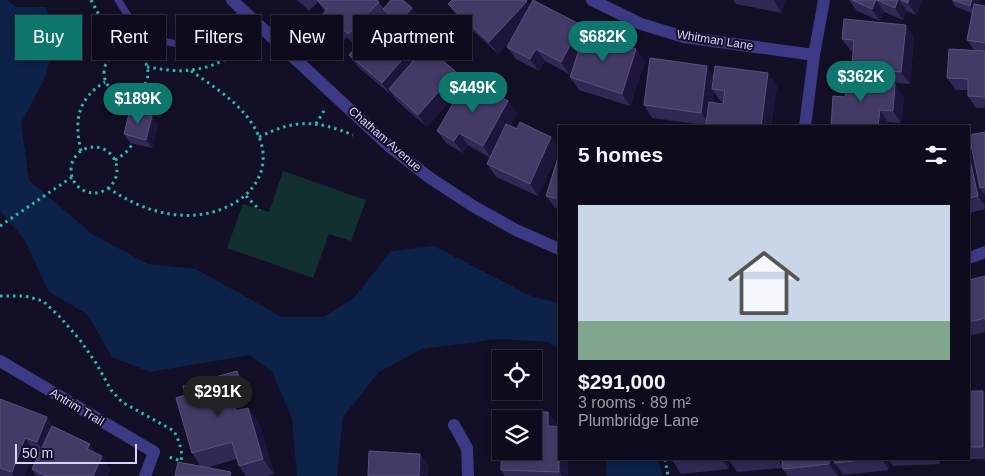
<!DOCTYPE html>
<meta charset="utf-8">
<style>
body{margin:0;font-family:Helvetica,sans-serif;background:#1c1929;color:#f1f3f6;height:100vh;display:flex;flex-direction:column;font-size:19px;white-space:nowrap}
*{box-sizing:border-box;margin:0}
p{font-size:16px;color:#9b9ba3}
.icon{flex:none;width:28px;height:28px;fill:none;stroke:currentColor;stroke-width:2;stroke-linecap:round;stroke-linejoin:round}
.map{position:relative;flex:1;overflow:hidden}
.side{position:absolute;left:558px;top:125px;width:412px;height:335px;display:flex;flex-direction:column;background:#0e0b1c;border-radius:0px;box-shadow:0 2px 8px #0003,0 0 0 1px #2e2b3b}
.side>*{flex:none}
.hud{position:absolute;left:15px;top:15px;width:468px;height:45px;display:flex;gap:10px}
.fabs{position:absolute;left:492px;top:350px;display:grid;gap:10px}
.fabs a{display:grid;place-items:center;width:50px;height:50px;border-radius:0px;background:#0e0b1c;box-shadow:0 2px 8px #0003,0 0 0 1px #2e2b3b;font-size:25px}
.scale{position:absolute;left:15px;bottom:12px;width:122px;box-sizing:border-box;padding-left:5px;border:2px solid #d9d4ff;border-top:0;font-size:14px;line-height:18px;white-space:nowrap;color:#d9d4ff;-webkit-text-stroke:4px #130f26;paint-order:stroke}
.price{position:absolute;translate:-50% -42px;padding:0 11px;border-radius:18px;background:#0f766e;color:#fff;font-size:16px;line-height:32px;filter:drop-shadow(0 1px 2px #0008)}
.price::after{content:'';position:absolute;left:50%;top:30px;width:15px;height:11px;margin-left:-8px;background:inherit;clip-path:polygon(0 0,100% 0,50% 100%)}
.price.active{background:#222;color:#fff}
ul{padding:0;list-style:none}
li{display:grid;align-content:center;gap:10px;height:265px;padding:0 20px}
li span{display:grid;place-items:center;height:155px;border-radius:0px;color:#555}
li>.icon{margin-inline-start:auto}
span .icon{width:90px;height:90px;fill:#fffc;stroke-width:1}
li b{font-size:21px}
h2{display:flex;justify-content:space-between;align-items:center;height:60px;padding:0 20px;font-size:21px}
.pill{padding:0 18px;border-radius:0px;background:#0e0b1c;box-shadow:0 2px 8px #0003,0 0 0 1px #2e2b3b;font-size:18px;line-height:45px}
.pill.active{background:#0f766e;color:#fff}
.map>svg:first-child{display:block}
.green{fill:#12302f}
.water{fill:#0c2248}
.lines{fill:none;stroke-linecap:round;stroke-linejoin:round}
.path{stroke:#2fb8b0;stroke-width:3;stroke-dasharray:2.5 4;stroke-linecap:butt}
.service{stroke:#3d3a85;stroke-width:7}
.minor{stroke:#3d3a85;stroke-width:12}
.wall{fill:#312854;fill-rule:evenodd}
.shaded-wall{fill:#1d163a}
.building{fill:#433a66;stroke:#5a527e}
.labels{text-anchor:middle;stroke-width:4;stroke-linejoin:round;paint-order:stroke}
.street-label{font-size:12px;fill:#d9d4ff;stroke:#130f26}
</style>
<div class="map">
<svg width="985" height="476" viewBox="0 0 985 476">
<rect width="100%" height="100%" fill="#130f26"/>
<!-- green -->
<path class="green" d="M283 171 366 200 351 241 329 234 313 278 227 248 243 204 269 212Z"/>
<!-- water -->
<path class="water" d="M0 0H7L16 7H46L56 40 44 80 21 123 29 180 92 234 148 264 196 269 282 317H323L353 299 391 251 434 246 531 296 559 303V349L548 342 498 339 422 349 379 372 343 417 337 476H297L292 418 272 372 250 355 150 372 112 357 87 314 49 292 24 239 0 211Z
M607 459H658L662 473V476H606Z"/>
<g class="lines">
<!-- path -->
<path class="path" d="M91 0 106 28 126 51
M104 73a22 22 0 1 1 44 0a22 22 0 1 1-44 0Z
M139 55 144 45
M147 67C161 69 176 72 190 70 215 68 233 56 252 41
M140 90C143 99 144 108 143 118
M316 124 325 109
M259 137C295 119 316 120 353 135
M71 170a23 23 0 1 1 46 0a23 23 0 1 1-46 0Z
M81 151C74 121 77 99 105 82
M115 160C124 155 130 149 135 140
M108 188C129 202 153 213 179 215 234 220 288 177 251 122 236 100 211 85 190 70
M246 196 260 210
M0 226 72 177
M0 296H25L43 301 60 317 80 340 96 363 111 390 122 402 174 431C179 441 183 450 181 461L166 456
M665 459 668 476"/>
<!-- service -->
<path class="service" d="M118 0C124 9 130 21 139 28 158 45 193 50 215 36 226 29 235 19 244 11"/>
<!-- minor -->
<path class="minor" d="M232 0 390 147 430 178 473 206 516 230 559 249
M592 0 641 24 684 37 814 55
M805 126 814 55 824 0
M969 258 985 252
M0 361 154 452 145 476
M454 425 467 448 468 476"/>
</g>
<!-- wall -->
<path class="wall" d="M297 0H377L384 9 412 8 421 20 404 40 419 55 456 72 464 84 517 113 510 125 559 147V152L538 196 496 177 487 164 490 158 468 145 463 153 446 143 437 131 463 86 427 127 397 101 392 94 391 95 358 67 349 55 356 46 347 37 339 46 326 32 317 19 325 12 318 2 309 11ZM387 15 392 21 385 30 378 24Z
M733 0H785L782 13 736 4Z
M849 0H923L916 15 907 11 903 20 884 12 880 21 857 11Z
M951 0H981L979 5 985 6V108H976L968 96V90H956L947 78 974 50 967 40 972 13 956 7Z
M448 4 530 5 586 32 636 49 645 61 630 106 579 90 570 77 574 65 569 74 545 61 539 71 516 59 507 47 512 39 498 54 457 16Z
M914 37 910 84 863 80 869 89V94L904 97 901 123 888 122 845 97V93L839 84 858 77 852 67 853 51H851L842 39Z
M714 75 777 86 771 126H708L706 125 652 118 644 105ZM714 92 720 101 723 102V104L713 103Z
M158 124 152 148 130 143 124 134Z
M985 132V196L983 193 985 200V209L969 213V151L973 158Z
M559 154V209L555 208 546 196Z
M985 276V332L969 336V280Z
M237 371 248 387 252 400 241 404 243 410 259 423 274 474 268 476H246L239 466 237 459 206 468 201 467 192 453 185 395Z
M969 391H983L985 394V459H946H969Z
M0 399 54 427 97 454 111 469 107 476H36L32 469 39 452 34 450 24 476H0Z
M548 412 557 424V427L568 459V476H505L501 470Z
M672 459H728L729 469 681 474 673 461Z
M728 459H939L940 464 893 466 888 459 889 470 843 475 837 466 838 476H788L782 468 737 472Z"/>
<!-- shaded-wall -->
<path class="shaded-wall" d="M774 0H785L782 13 774 1Z
M876 0 884 12 880 21 872 9Z
M898 0H899L907 11 903 20 895 8Z
M909 0H923L916 15 908 3Z
M972 0H981L976 14 970 6Z
M527 1 536 13 498 54 489 42Z
M412 8 421 20 401 43 393 30Z
M581 25 589 37 569 74 561 62Z
M906 25 914 37 910 84 901 72Z
M413 47 422 59 389 89 392 94 391 95 382 83Z
M536 49 545 61 539 71 530 59Z
M636 49 645 61 630 106 622 94Z
M707 66 716 78 712 89 714 92 710 125 701 113Z
M456 72 464 84 427 127 418 115Z
M768 73 777 86 771 126H761Z
M861 77 869 89 868 105 860 93Z
M895 84 904 97 901 123 893 111Z
M508 101 517 113 491 158 483 146Z
M880 110 888 122V126H878Z
M152 116 158 124 152 148 146 140Z
M459 133 468 145 463 153 454 141Z
M551 137 559 147V152L538 196 530 184Z
M969 151 976 162 980 188 983 193 985 200V206L978 196 969 155Z
M237 371 248 387 252 400 241 385Z
M230 388 241 404 247 427 236 411Z
M983 391 985 394V449L983 447Z
M248 408 259 423 274 474 263 459Z
M548 412 557 424 556 439 548 426Z
M47 417 55 429 46 455 37 442Z
M25 438 34 450 24 476H14L12 472Z
M90 444 98 456 87 449Z
M420 454 429 466 428 476H419Z
M102 456 111 469 107 476H93Z
M559 459H568V476H562L559 472Z
M721 459H728L729 469Z
M777 459H783L784 468Z
M829 459H836L835 463 837 466 838 476 829 464Z
M882 459H888L889 470Z"/>
<!-- building -->
<path class="building" d="M317 0H377L379 2 348 34 339 25 331 33 317 19 327 10Z
M391 0H403L412 8 393 30 413 47 382 83 349 55 376 23 385 30 394 18 383 9Z
M452 0H526L527 1 489 42 448 4Z
M533 0 581 25 561 62 536 49 530 59 507 47Z
M852 0H876L872 9Z
M877 0H898L895 8Z
M901 0H909L908 3Z
M953 0H972L970 6Z
M974 4 985 6V43L967 40Z
M844 19 906 25 901 72 852 67 854 40 842 39Z
M585 32 636 49 622 94 570 77Z
M426 46 456 72 418 115 389 89Z
M949 49 985 51V97L968 96V79L947 78Z
M650 58 707 66 701 113 644 105Z
M715 66 768 73 761 126H720L706 124 709 102 723 104 725 91 712 89Z
M840 75 861 77 860 93 871 94 872 82 895 84 893 111 880 110 878 126H831L833 96 845 97 846 85 839 84Z
M468 78 508 101 483 146 459 133 454 141 437 131Z
M130 110 152 116 146 140 124 134Z
M520 122 551 137 530 184 487 164 506 124 517 129Z
M985 132V187L980 188 969 135Z
M559 154V199L546 196Z
M969 155 978 196 969 198Z
M985 276V318L969 322V280Z
M237 371 241 385 230 388 236 411 248 408 263 459 239 466 232 442 192 453 176 398 185 395 183 386Z
M969 391H983V447H969Z
M0 399 47 417 37 442 25 438 12 472 0 468Z
M502 411 548 412V426L559 427V472L501 470V451H534V419H502Z
M52 426 90 444 87 449 102 456 93 476H46L32 469Z
M369 451 420 454 419 476H368Z
M672 459H701L673 461Z
M728 459H742L728 460Z
M782 459H829V464L783 469Z
M834 459H870L835 463Z
M178 462 231 472 230 476H175Z"/>
<g class="labels">
<!-- street labels -->
<g class="street-label">
<text transform="translate(715 40) rotate(9)" y="4">Whitman Lane</text>
<text transform="translate(385 139) rotate(41)" y="4">Chatham Avenue</text>
<text transform="translate(77 407) rotate(31)" y="4">Antrim Trail</text>
</g>
</g>
</svg>
<div class="fabs">
<a><svg class="icon" aria-label="locate" viewBox="0 0 24 24"><circle cx="12" cy="12" r="6"/><path d="M12 2v4M12 18v4M2 12h4M18 12h4"/></svg></a>
<a><svg class="icon" aria-label="layers" viewBox="0 0 24 24"><path d="M12 4l9 5-9 5-9-5zM3 14l9 5 9-5"/></svg></a>
</div>
<div class="scale">50 m</div>
<b class="price" style="left:603px;top:63px">$682K</b>
<b class="price" style="left:861px;top:103px">$362K</b>
<b class="price" style="left:473px;top:114px">$449K</b>
<b class="price" style="left:138px;top:125px">$189K</b>
<b class="price active" style="left:218px;top:418px">$291K</b>
<div class="hud">
<a class="pill active">Buy</a>
<a class="pill">Rent</a>
<a class="pill">Filters</a>
<a class="pill">New</a>
<a class="pill">Apartment</a>
</div>
<section class="side">
<h2>5 homes<svg class="icon" aria-label="filters" viewBox="0 0 24 24"><path d="M4 7h16M4 17h16"/><circle cx="9" cy="7" r="2"/><circle cx="15" cy="17" r="2"/></svg></h2>
<ul>
<li><span style="background:linear-gradient(#c9d6e8 75%,#7fa58c 0)"><svg class="icon" aria-label="home" viewBox="0 0 24 24"><path d="M3 11l9-7 9 7M6 9v11h12V9"/></svg></span><div><b>$291,000</b><p>3 rooms · 89 m²</p><p>Plumbridge Lane</p></div></li>
</ul>
</section>
</div>
